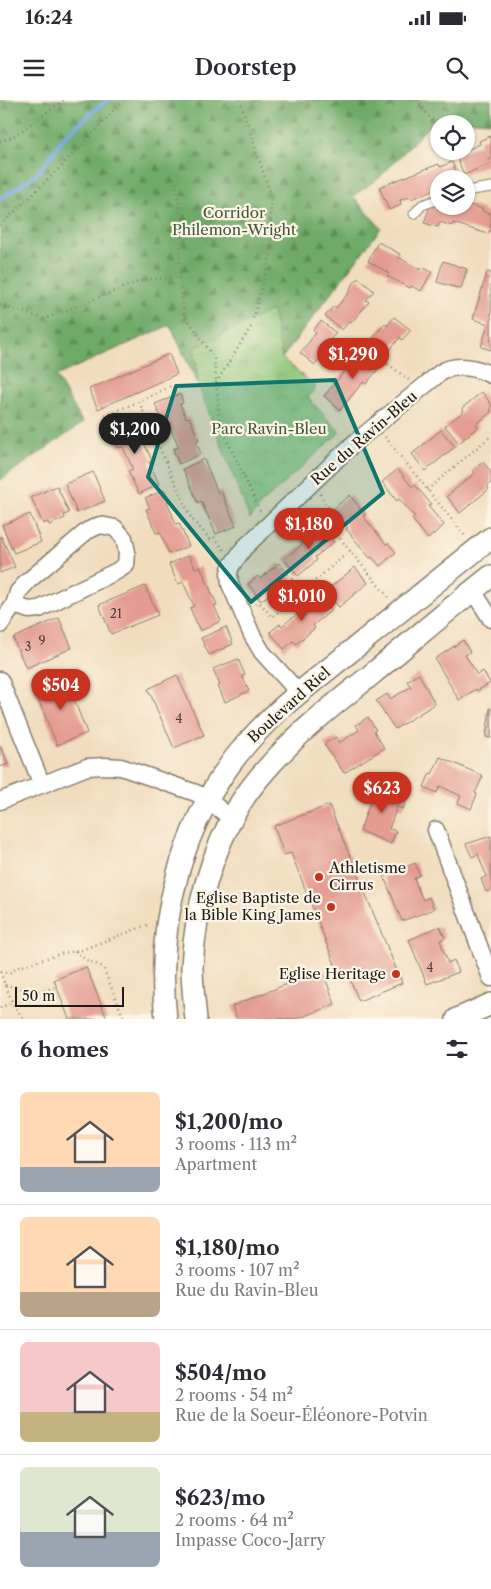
<!DOCTYPE html>
<meta charset="utf-8">
<style>
body{margin:0;font-family:"Libre Caslon Text",serif;background:#f2f2f3;color:#2b2b33;height:100vh;display:flex;flex-direction:column;font-size:19px;white-space:nowrap}
*{box-sizing:border-box;margin:0}
p{font-size:16px;color:#7c7c81}
.icon{flex:none;width:28px;height:28px;fill:none;stroke:currentColor;stroke-width:2;stroke-linecap:round;stroke-linejoin:round}
.map{position:relative;height:919px;overflow:hidden}
.details{display:flex;flex-direction:column;background:#fff;flex:1}
.details>*{flex:none}
.fabs{position:absolute;left:430px;top:15px;display:grid;gap:10px}
.fabs a{display:grid;place-items:center;width:45px;height:45px;border-radius:50%;background:#fff;box-shadow:0 1px 4px #0004;font-size:25px}
.scale{position:absolute;left:15px;bottom:12px;width:109px;box-sizing:border-box;padding-left:5px;border:2px solid #1c1c1c;border-top:0;font-size:14px;line-height:18px;white-space:nowrap;color:#1c1c1c;-webkit-text-stroke:4px #fcf5e5;paint-order:stroke}
.price{position:absolute;translate:-50% -42px;padding:0 11px;border-radius:18px;background:#c8321e;color:#fff;font-size:16px;line-height:32px;filter:drop-shadow(0 1px 2px #0008)}
.price::after{content:'';position:absolute;left:50%;top:30px;width:15px;height:11px;margin-left:-8px;background:inherit;clip-path:polygon(0 0,100% 0,50% 100%)}
.price.active{background:#222;color:#fff}
ul{padding:0;list-style:none}
li{display:flex;align-items:center;gap:15px;height:125px;padding:0 20px}
li+li{border-top:1px solid #e1e1e2}
li span{display:grid;place-items:center;flex:none;width:140px;height:100px;border-radius:8px;color:#555}
li>.icon{margin-inline-start:auto}
span .icon{width:60px;height:60px;fill:#fffc;stroke-width:1}
li b{font-size:21px}
h2{display:flex;justify-content:space-between;align-items:center;height:60px;padding:0 20px;font-size:21px}
.status{display:flex;justify-content:space-between;align-items:center;height:35px;padding:0 25px;background:#fff;direction:ltr}
.status svg{height:14px;fill:currentColor}
header{display:flex;justify-content:space-between;align-items:center;height:65px;padding:0 20px;background:#fff;font-size:22px;font-weight:600}
.map>svg:first-child{display:block}
.forest{fill:url(#forest-firs);stroke:#466342}
.park{fill:url(#park-crowns);stroke:#54704a}
.lines{fill:none;stroke-linecap:round;stroke-linejoin:round}
.stream{stroke:#75a4df;stroke-width:4.5}
.building{fill:#e49b91}
.service-casing{stroke:#867c6d;stroke-width:11}
.minor-casing{stroke:#867c6d;stroke-width:19}
.tertiary-casing{stroke:#867c6d;stroke-width:24}
.path{stroke:#867c6d;stroke-width:2.5;stroke-dasharray:1 4;stroke-linecap:butt}
.service{stroke:#fff;stroke-width:9}
.minor{stroke:#fff;stroke-width:16}
.tertiary{stroke:#fff;stroke-width:21}
.marked{fill:#0f766e;fill-opacity:0.2;stroke:#0f766e;stroke-width:4;stroke-linejoin:round}
.poi-dot{fill:#c8321e;stroke:#fcf5e5;stroke-width:2}
.labels{text-anchor:middle;stroke-width:4.5;stroke-linejoin:round;paint-order:stroke}
.number-label{font-size:12px;fill:#4e3c39}
.park-label{font-size:15px;fill:#43573d;stroke:#fcf5e5}
.street-label{font-size:15px;fill:#1c1c1c;stroke:#fcf5e5}
.poi-label{font-size:15px;fill:#1c1c1c;stroke:#fcf5e5;text-anchor:end}
</style>
<div class="status"><b>16:24</b><svg viewBox="0 0 49 12"><path d="M0 12V9h3v3zM5 12V6h3v6zM10 12V3h3v9zM15 12V0h3v12zM26 1h20v11H26zM47 4h2v5h-2z"/></svg></div>
<header><svg class="icon" aria-label="menu" viewBox="0 0 24 24"><path d="M4 6h16M4 12h16M4 18h16"/></svg>Doorstep<svg class="icon" aria-label="search" viewBox="0 0 24 24"><circle cx="10" cy="10" r="6"/><path d="M15 15l6 6"/></svg></header>
<div class="map">
<svg width="491" height="919" viewBox="0 0 491 919">
<defs>
<pattern id="forest-firs" width="22" height="20" patternUnits="userSpaceOnUse" patternTransform="scale(1.25)"><rect width="22" height="20" fill="#70aa69"/><path d="M5 1l3.5 6h-7zM16 11l3.5 6h-7z" fill="#5b8a56"/></pattern>
<pattern id="park-crowns" width="20" height="18" patternUnits="userSpaceOnUse" patternTransform="scale(1.25)"><rect width="20" height="18" fill="#8bc579"/><path d="M2 6a3 3 0 1 1 6 0M12 15a3 3 0 1 1 6 0" fill="none" stroke="#77a968"/></pattern>
</defs>
<rect width="100%" height="100%" fill="#fcf5e5"/>
<filter id="ink" filterUnits="userSpaceOnUse"><feTurbulence type="fractalNoise" baseFrequency=".02" numOctaves="2"/><feDisplacementMap in="SourceGraphic" scale="10" xChannelSelector="R" yChannelSelector="G"/><feConvolveMatrix kernelMatrix="1 2 1 2 8 2 1 2 1" color-interpolation-filters="sRGB"/></filter>
<filter id="wash" filterUnits="userSpaceOnUse"><feTurbulence type="fractalNoise" baseFrequency=".0096" numOctaves="4" result="noise"/><feDisplacementMap in="SourceGraphic" scale="20" xChannelSelector="R" yChannelSelector="G"/><feGaussianBlur stdDeviation="1.12" result="paint"/><feColorMatrix in="noise" values="0 0 0 0 0 0 0 0 0 0 0 0 0 0 0 0 0 1.4 0 .05"/><feComposite in="paint" operator="in"/></filter>
<g filter="url(#wash)">
<rect width="100%" height="100%" fill="#f1ddbe"/>
<!-- forest -->
<path class="forest" d="M0 0H491V22L457 20 433 22 380 77 353 96 381 128 282 258 198 285 170 225 56 276 83 323 0 380Z"/>
<!-- park -->
<path class="park" d="M272 210 282 258 316 287 308 298 340 332 262 403 250 419 198 285 195 248Z"/>
<g class="lines">
<!-- stream -->
<path class="stream" d="M0 99 37 74 65 36 107 0"/>
</g>
<g id="blocks">
<!-- building -->
<path class="building" d="M491 36V59L488 60 489 64 464 75 456 55 480 44 479 41Z
M452 62 459 79H439V85L435 87 436 89 411 99 410 97 400 100 401 105 389 110 379 87 439 64 440 67Z
M431 103 443 107H469L470 105 483 109 482 111 491 114V131H489L488 134 453 123 452 126 440 122 438 127 424 123Z
M378 142 400 154 398 157 420 170 422 167 432 172 421 191 411 186 410 188 387 176 389 173 368 161Z
M443 161 467 169 461 189 437 182Z
M487 172 491 173V250L481 247 488 224 473 219Z
M358 178 374 191 366 200 369 202 351 223 349 221 342 230 325 216 334 206 336 208 351 190 350 188Z
M394 217 411 230 402 240 400 237 385 256 369 243 385 223 387 226Z
M321 221 336 233 327 243 331 246 315 265 300 253 316 233 313 230Z
M366 251 382 264 366 284 363 282 340 310 324 296 347 268 350 270Z
M169 254 177 274 98 309 89 289Z
M482 292 491 304V312L476 324 478 327 459 343 445 326 464 311 462 308Z
M180 294 183 303 180 304 186 318 189 317 199 340 196 341 201 354 179 364 173 349 179 347 169 325 165 327 155 304Z
M128 317 139 339 142 338 152 361 149 362 159 384 139 394 128 371 133 369 123 347 118 348 108 326Z
M441 330 455 347 425 371 412 354Z
M204 359 218 393 221 391 236 426 216 434 201 401 198 403 183 369Z
M483 362 491 372V383L487 386 489 389 460 413 447 396 475 373 473 370Z
M398 369 412 387 415 385 431 404 428 406 444 425 428 439 412 419 415 417 399 399 397 401 382 382Z
M93 372 105 401 77 413 65 384Z
M57 386 69 413 64 415 65 418 49 425 48 422 43 424 31 397Z
M165 390 169 400 167 401 176 424 179 423 189 446 169 454 160 432 156 433 146 409 150 408 145 398Z
M350 395 365 415 363 416 386 444 388 443 396 452 380 466 372 457 370 458 346 429 348 428 333 409Z
M30 414 41 442 14 453 2 425Z
M320 425 334 442 315 457 317 460 298 476 284 459 303 444 301 441Z
M1 436 15 467 0 473V437Z
M189 455 195 468 200 466 217 505 214 506 221 521 200 531 190 508 194 506 183 482 178 484 169 464Z
M279 463 293 480 273 496 271 493 261 501 248 484 258 476 260 479Z
M355 467 368 483 339 507 326 491Z
M145 486 158 515 111 534 99 505Z
M318 493 332 510 313 525 315 528 296 544 293 541 284 549 270 532 280 524 282 526 301 511 299 509Z
M59 518 72 548 26 568 13 538Z
M226 527 233 544 209 555 201 538Z
M463 540 470 552 465 555 471 564 477 575 483 571 490 583 477 591 476 589 459 600 435 559Z
M238 559 245 575 242 576 249 591 225 602 218 586 220 585 213 569Z
M419 574 435 604 395 629 376 601 387 594 390 599 411 587 407 581Z
M177 575 204 635 174 648 148 589Z
M65 576 87 633 57 645 34 589Z
M490 608H491V638L486 637Z
M368 617 376 630 374 631 384 648 344 673 324 644 336 637 339 643 359 630 356 625Z
M0 645 8 664 0 667Z
M440 657 483 676 475 693 477 694 471 709 458 703 461 696 440 686 437 693 424 687 430 673 432 674Z
M375 687 408 696 403 709 397 707 389 729 396 731 391 744 360 731Z
M329 705 402 883 359 901 349 877 341 880 291 753 284 755 274 726Z
M491 736V790L486 792 481 779 487 776 482 765 478 754 472 757 466 744Z
M415 763 420 775 414 778 418 789 423 800 429 797 434 809 402 821 384 777Z
M440 826 445 838 440 840 444 852 448 863 454 860 459 872 427 884 409 840Z
M86 867 107 919H69L54 880Z
M322 870 335 904 297 919H237L232 906Z"/>
</g>
</g>
<g filter="url(#ink)">
<use href="#blocks" fill-opacity="0" stroke="#867c6d" stroke-width="1"/>
<g class="lines">
<!-- service casing -->
<g class="service-casing">
<path id="service" d="M466 91 491 87
M414 114 422 105 439 99"/>
</g>
<!-- minor casing -->
<g class="minor-casing">
<path id="minor" d="M473 491 491 519
M0 525 14 505 18 492 28 481 87 431 100 425 115 428 124 438 127 452 126 465 117 471 39 509 29 510 14 505
M0 580 42 685
M299 593 262 552 252 535 230 484 229 473 231 466 244 448 353 344 440 273C455 263 476 267 491 275
M0 701 87 667 105 666 121 667 196 693 207 699 232 719
M436 730 491 878"/>
</g>
<!-- tertiary casing -->
<g class="tertiary-casing">
<path id="tertiary" d="M166 919C155 822 182 718 247 643 280 605 322 575 361 543 404 508 447 473 491 438
M196 919C194 901 192 884 192 866 195 811 211 752 240 704 254 681 274 660 293 641 317 617 345 596 371 575 411 542 450 508 491 476
M457 919 491 904"/>
</g>
<!-- path -->
<path class="path" d="M417 0 433 22
M0 41 13 37 64 0
M176 82 182 127 179 177
M0 125C43 86 84 44 123 0
M0 205 44 219 143 180 179 177 184 214 214 258 220 325 260 411
M380 258 409 280
M216 283 251 227 270 156 271 96 240 0
M139 302 191 418 210 439 214 437 224 450
M105 315 139 302 173 285
M385 337 465 436
M427 390 491 336
M320 394 335 419 329 425 388 497
M256 504 259 502 272 517 350 451
M75 851 86 860 103 867 124 919
M0 872 9 873 19 867 60 854 81 850 150 824
M0 872 14 906 24 919
M5 885 41 892 54 887
M0 908 12 902"/>
<!-- service -->
<use href="#service" class="service"/>
<!-- minor -->
<use href="#minor" class="minor"/>
<!-- tertiary -->
<use href="#tertiary" class="tertiary"/>
</g>
</g>
<!-- marked area -->
<path class="marked" d="M335 280 383 393 251 502 148 377 176 286Z"/>
<!-- markers -->
<g class="poi-dot">
<circle cx="319" cy="777" r="5"/>
<circle cx="331" cy="807" r="5"/>
<circle cx="396" cy="874" r="5"/>
</g>
<g class="labels">
<!-- number labels -->
<g class="number-label">
<text x="116" y="518">21</text>
<text x="42" y="545">9</text>
<text x="28" y="551">3</text>
<text x="179" y="623">4</text>
<text x="430" y="872">4</text>
</g>
<!-- park labels -->
<g class="park-label">
<text x="234" y="118">Corridor<tspan x="234" dy="17">Philemon-Wright</tspan></text>
<text x="269" y="334">Parc Ravin-Bleu</text>
</g>
<!-- street labels -->
<g class="street-label">
<text transform="translate(364 338) rotate(-41)" y="5">Rue du Ravin-Bleu</text>
<text transform="translate(289 605) rotate(-42)" y="5">Boulevard Riel</text>
</g>
<!-- poi labels -->
<g class="poi-label">
<text x="329" y="773" text-anchor="start">Athletisme<tspan x="329" dy="17">Cirrus</tspan></text>
<text x="321" y="803">Eglise Baptiste de<tspan x="321" dy="17">la Bible King James</tspan></text>
<text x="386" y="879">Eglise Heritage</text>
</g>
</g>
</svg>
<div class="fabs">
<a><svg class="icon" aria-label="locate" viewBox="0 0 24 24"><circle cx="12" cy="12" r="6"/><path d="M12 2v4M12 18v4M2 12h4M18 12h4"/></svg></a>
<a><svg class="icon" aria-label="layers" viewBox="0 0 24 24"><path d="M12 4l9 5-9 5-9-5zM3 14l9 5 9-5"/></svg></a>
</div>
<div class="scale">50 m</div>
<b class="price" style="left:353px;top:280px">$1,290</b>
<b class="price active" style="left:135px;top:355px">$1,200</b>
<b class="price" style="left:309px;top:450px">$1,180</b>
<b class="price" style="left:302px;top:522px">$1,010</b>
<b class="price" style="left:61px;top:611px">$504</b>
<b class="price" style="left:382px;top:714px">$623</b>
</div>
<section class="details">
<h2>6 homes<svg class="icon" aria-label="filters" viewBox="0 0 24 24"><path d="M4 7h16M4 17h16"/><circle cx="9" cy="7" r="2"/><circle cx="15" cy="17" r="2"/></svg></h2>
<ul>
<li><span style="background:linear-gradient(#ffd9b3 75%,#9aa5b1 0)"><svg class="icon" aria-label="home" viewBox="0 0 24 24"><path d="M3 11l9-7 9 7M6 9v11h12V9"/></svg></span><div><b>$1,200/mo</b><p>3 rooms · 113 m²</p><p>Apartment</p></div></li>
<li><span style="background:linear-gradient(#ffd9b3 75%,#b9a48a 0)"><svg class="icon" aria-label="home" viewBox="0 0 24 24"><path d="M3 11l9-7 9 7M6 9v11h12V9"/></svg></span><div><b>$1,180/mo</b><p>3 rooms · 107 m²</p><p>Rue du Ravin-Bleu</p></div></li>
<li><span style="background:linear-gradient(#f6c9c9 70%,#c2b280 0)"><svg class="icon" aria-label="home" viewBox="0 0 24 24"><path d="M3 11l9-7 9 7M6 9v11h12V9"/></svg></span><div><b>$504/mo</b><p>2 rooms · 54 m²</p><p>Rue de la Soeur-Éléonore-Potvin</p></div></li>
<li><span style="background:linear-gradient(#dfe7d0 65%,#9aa5b1 0)"><svg class="icon" aria-label="home" viewBox="0 0 24 24"><path d="M3 11l9-7 9 7M6 9v11h12V9"/></svg></span><div><b>$623/mo</b><p>2 rooms · 64 m²</p><p>Impasse Coco-Jarry</p></div></li>
</ul>
</section>
